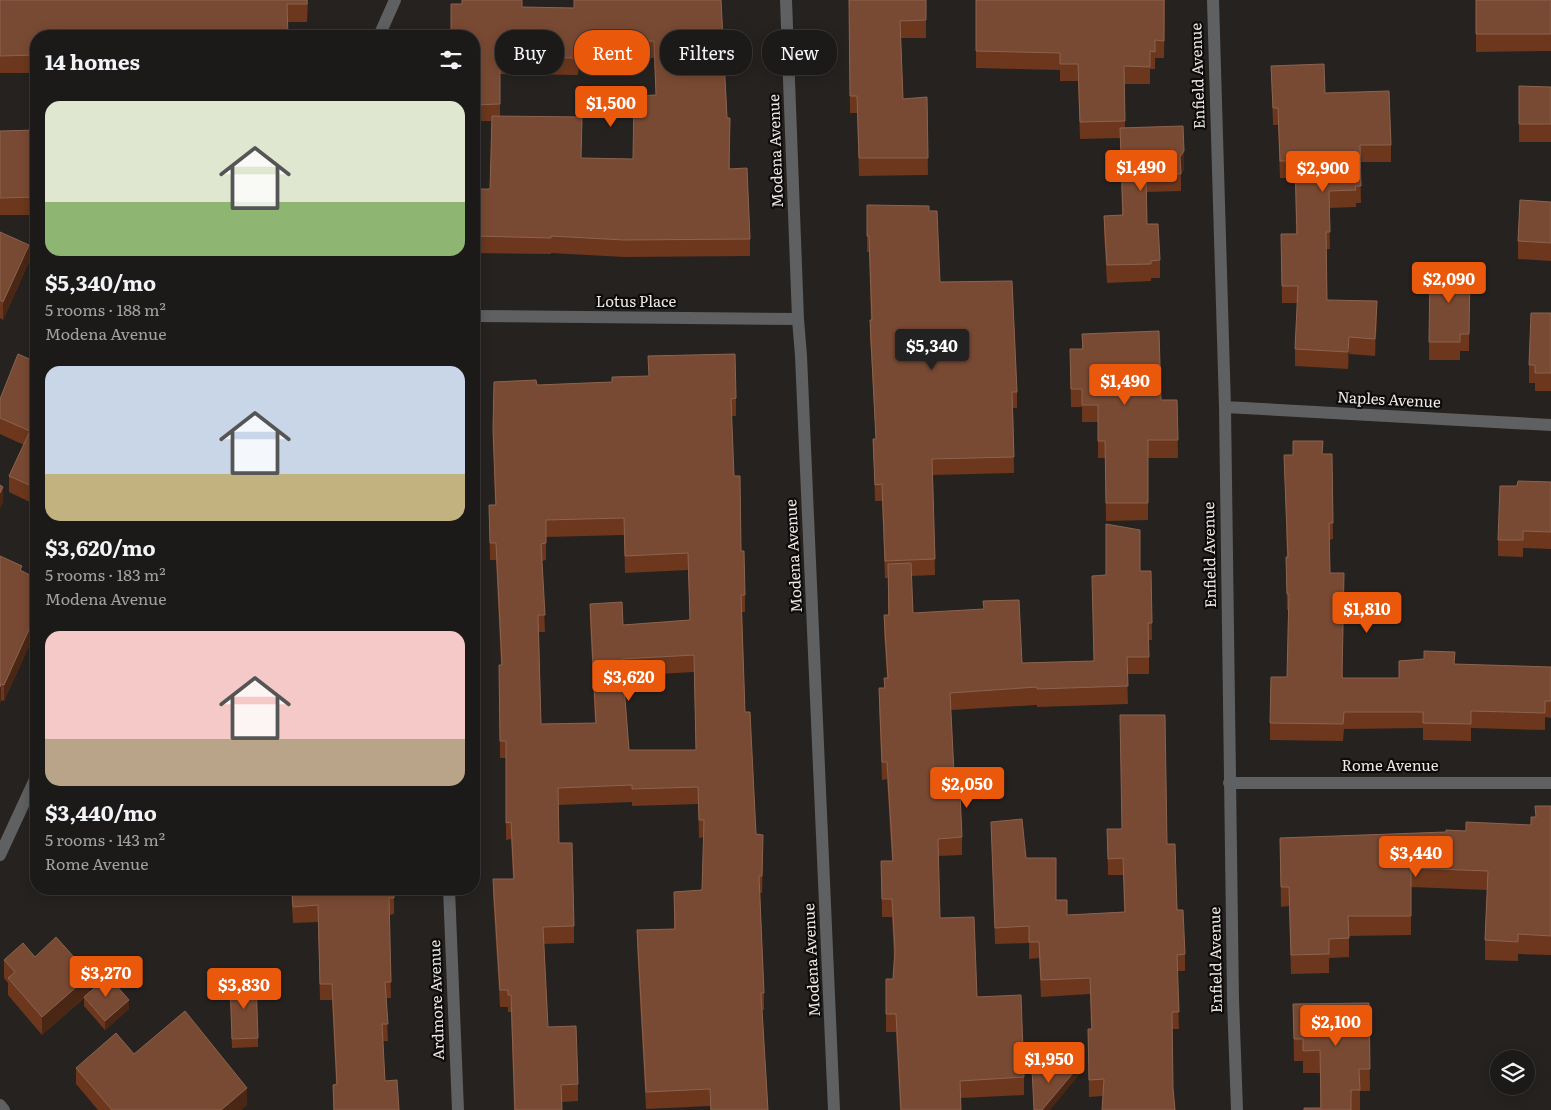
<!DOCTYPE html>
<meta charset="utf-8">
<style>
body{margin:0;font-family:Literata,serif;background:#292725;color:#f1f3f6;height:100vh;display:flex;flex-direction:column;font-size:19px;white-space:nowrap}
*{box-sizing:border-box;margin:0}
p{font-size:16px;color:#a0a1a2}
.icon{flex:none;width:28px;height:28px;fill:none;stroke:currentColor;stroke-width:2;stroke-linecap:round;stroke-linejoin:round}
.map{position:relative;flex:1;overflow:hidden}
.side{position:absolute;left:30px;top:30px;width:450px;height:865px;display:flex;flex-direction:column;background:#1c1a18;border-radius:20px;box-shadow:0 2px 12px #0003,0 0 0 1px #3a3837}
.side>*{flex:none}
.hud{position:absolute;left:495px;top:30px;width:475px;height:45px;display:flex;gap:10px}
.controls{position:absolute;left:1490px;top:1050px;display:grid;gap:10px}
.controls a{display:grid;place-items:center;width:45px;height:45px;border-radius:50%;background:#1c1a18;box-shadow:0 2px 12px #0003,0 0 0 1px #3a3837;font-size:25px}
.price{position:absolute;translate:-50% -42px;padding:0 11px;border-radius:5px;background:#ea580c;color:#fff;font-size:16px;line-height:32px;filter:drop-shadow(0 1px 2px #0008)}
.price::after{content:'';position:absolute;left:50%;top:30px;width:15px;height:11px;margin-left:-8px;background:inherit;clip-path:polygon(0 0,100% 0,50% 100%)}
.price.selected{background:#222;color:#fff}
ul{padding:0;list-style:none}
li{display:grid;align-content:center;gap:10px;height:265px;padding:0 15px}
li span{display:grid;place-items:center;height:155px;border-radius:15px;color:#555}
li>.icon{margin-inline-start:auto}
span .icon{width:90px;height:90px;fill:#fffc;stroke-width:1}
li b{font-size:21px}
h2{display:flex;justify-content:space-between;align-items:center;height:60px;padding:0 15px;font-size:21px}
.pill{padding:0 18px;border-radius:20px;background:#1c1a18;box-shadow:0 2px 12px #0003,0 0 0 1px #3a3837;font-size:18px;line-height:45px}
.pill.selected{background:#ea580c;color:#fff}
.map>svg:first-child{display:block}
.lines{fill:none;stroke-linecap:round;stroke-linejoin:round}
.minor{stroke:#5e6061;stroke-width:12}
.tertiary{stroke:#5e6061;stroke-width:12}
.wall{fill:#6c371d;fill-rule:evenodd}
.shaded-wall{fill:#4a2715}
.building{fill:#794a33;stroke:#8b634f;fill-rule:evenodd}
.labels{text-anchor:middle;stroke-width:4.5;stroke-linejoin:round;paint-order:stroke}
.street-label{font-size:15px;fill:#ece9e8;stroke:#0e0c0b}
</style>
<div class="map">
<svg width="1551" height="1110" viewBox="0 0 1551 1110">
<rect width="100%" height="100%" fill="#262220"/>
<g class="lines">
<!-- minor -->
<path class="minor" d="M786 0 798 319 801 356 834 1110
M1213 0 1225 407 1233 999 1237 1110
M474 316 798 319
M1225 407 1551 425
M1229 783H1551
M449 889 458 1110
M0 1105 4 1110"/>
<!-- tertiary -->
<path class="tertiary" d="M379 36 395 0
M0 855 36 777"/>
</g>
<!-- wall -->
<path class="wall" d="M0 0H308L307 22H287L288 36H36V73H0Z
M721 0 730 169 750 239V256L624 257 551 253V254L474 253V189H490L492 121H474V36L522 7 574 8ZM597 58H654L656 95 633 159 581 158 582 134 500 116V74L578 75 579 63H597Z
M849 0H926V38H901L903 99 927 97 928 175 859 176 857 113H850Z
M976 0H1165L1164 58H1155V69H1150V84H1124L1125 128 1184 169 1181 174V191L1147 192V224L1160 260V278H1151V281L1107 283 1104 233V216L1122 215 1120 138 1080 139 1078 81H1060V70L976 68Z
M1476 0H1551V51L1476 52Z
M1271 66 1325 93 1391 145V162H1360L1361 203H1356V207L1329 208 1330 249H1326L1327 300 1377 318 1375 356 1349 354 1348 369 1295 366V349L1298 303H1282L1281 251 1296 234 1295 178H1280L1278 125H1273Z
M1519 86 1551 87V142H1519Z
M36 130V215H0V131Z
M1551 202V261L1518 259V241Z
M867 205 929 211 940 282 1017 392V408H1013L1014 473 933 475 935 575 911 576 913 613 1022 663 1094 661 1106 575 1140 571H1151L1152 640H1149V674H1127L1128 704 1037 707V705L951 710 955 793 962 837V855L938 856 940 918 977 997 1024 1077V1095L961 1098V1110H900L896 1032H886V979H893L894 959 892 917H882L881 861H892L887 779 882 780 879 706V688H884V678H887L884 633V615H888V578H885L882 501H875L873 439H876L870 337V320H871L869 252H867Z
M0 232 29 262 3 320 0 318Z
M1470 269 1469 351H1460V360H1429V342Z
M1551 313V391H1535V383H1529V365Z
M1082 334 1161 400H1177L1178 458H1148V520L1106 521 1105 458H1098V422H1082V407H1071L1070 366 1082 349Z
M36 357V505L9 492V476L24 445 0 434V399L34 361Z
M612 382 736 398V416H731L734 476 745 595V612H742L745 712 756 834 763 852 762 893H760L764 993V1010H762L768 1110H710V1106L646 1109 637 947V930L674 929V892L702 890 704 837 699 838 698 804 632 806V802L558 805 559 843 574 926V943L544 944 548 1027 578 1084V1101L562 1102V1110H514L511 1012H508V1007H500L493 896V879H513L511 839 506 840V758H500L499 665H501L496 560H490L489 505H495L493 430 537 385ZM624 535 625 573 688 570 690 620 623 625 590 604V621L595 723 541 724 539 632H545L542 561 546 560V537ZM694 672 696 750H629L623 676Z
M1332 454 1333 539 1329 540 1330 573 1343 678H1399V661L1455 664 1551 667V718L1545 717V730L1471 728V741L1423 740V728L1344 729 1343 741 1270 740V723L1287 677 1288 610H1287L1286 557H1287L1284 455Z
M1551 482V549L1523 548V557L1498 556V540L1517 486Z
M0 556 22 571 36 578V633H35L4 701 1 700 0 703Z
M1551 806V955L1518 954V961L1485 960V940L1487 890 1411 887V935L1349 936V957L1329 958V973L1291 974 1289 906 1281 907 1280 838 1446 832 1531 825 1535 817Z
M991 822 1026 858 1067 915 1124 912 1123 875H1108L1107 829 1167 844 1185 954V971H1177L1179 1029H1172L1102 1096 1089 1097 1088 1029H1091L1090 994 1041 997 1039 958 1029 959V943L995 944Z
M126 889H135L133 892Z
M291 889H394V914L389 915 391 998H386L388 1041H383L385 1081 399 1110H333V1085L336 1084 332 1000H320L318 922 293 923Z
M35 957 90 991 129 1009 105 1030 84 1006V998L42 1035 8 995V983L4 978V960Z
M230 991 258 1038V1047L232 1048Z
M1369 1003 1370 1091H1360V1110H1304L1320 1108V1073H1303V1061H1294L1293 1004Z
M134 1054 247 1105 241 1110H98L76 1084V1068Z"/>
<!-- shaded-wall -->
<path class="shaded-wall" d="M582 117V134L581 175V158Z
M1184 151V169L1180 175V157Z
M29 245V262L3 320V302Z
M1377 301V318L1375 356V339Z
M1349 337V354L1348 369V352Z
M3 487V503L0 509V493Z
M35 616V633L4 701V685Z
M1 684V700L0 703V687Z
M763 835V852L762 893V876Z
M90 975V992L42 1035V1017Z
M129 1000V1009L105 1030V1021Z
M1079 1066V1075L1050 1110H1042Z
M247 1088V1105L241 1110H221Z"/>
<!-- building -->
<path class="building" d="M0 0H307V4H287L288 36H159V32H63V36H36V55L0 56Z
M462 0H522V7L574 8V0H721L727 118H730L729 169 747 168 750 239 624 240 551 236V238L474 236V189H490L492 116 582 117 581 158 633 159 634 96 656 95 654 41 597 42V46H579L578 58 500 57V104L474 105V36H451V4H462Z
M849 0H926V20L900 21 903 99 927 97 928 158H859L857 96H850Z
M976 0H1164V41L1155 40V52L1150 51V67L1124 66 1125 121 1080 122 1078 64H1060V53L976 51Z
M1476 0H1551V34H1476Z
M1324 64 1325 93 1389 91 1391 145H1360L1361 186H1355L1356 190 1329 191 1330 232H1326L1327 300 1377 301 1375 339 1349 337 1348 352 1295 349 1298 286H1282L1281 234H1297L1295 161H1280L1278 108H1273L1271 66Z
M1519 86 1551 87V124H1519Z
M1183 126 1184 151 1180 157 1181 174 1146 175 1147 224H1158L1160 260 1151 261V264L1107 265 1104 216 1123 215 1120 128Z
M36 130V197L0 198V131Z
M1520 200 1551 202V243L1518 241Z
M867 205 929 206V211H937L940 282 1012 281 1017 392H1012L1014 457 932 459 935 559 885 561 882 484 875 485 873 439H876L870 320H872L869 236H867Z
M0 232 29 245 3 302 0 300Z
M1430 268 1470 269 1469 334H1460V342H1429Z
M1531 313H1551V373H1535V365H1529Z
M1159 331 1161 400H1177L1178 440H1148V503H1106L1105 441H1098V405H1082V389H1071L1070 349H1083L1082 334Z
M18 354 34 361 36 357V488L9 476 30 431 0 418V399Z
M735 354 736 398 731 399 734 476H740L741 551H744L745 595H741L745 712H750L756 834 763 835 762 876H759L764 993H761L768 1110H711L710 1089 646 1092 637 930 675 929 674 892 702 890 704 820H699L698 787 632 789V785L558 788 559 843H572L574 926 543 927 548 1027 576 1026 578 1084 561 1085 562 1110H515L511 995H508V990H500L493 879H514L511 822 506 823V741H500L499 665H502L496 543H490L489 505H496L493 430 494 382 536 380 537 385 612 382V377L649 376 648 356ZM624 518 625 556 688 553 690 620 623 625 622 602 590 604 596 723 541 724 538 615H545L541 544 546 543V520ZM694 655 696 750H629L622 659Z
M1293 441H1323L1322 454H1332L1333 523H1329L1330 573H1344L1342 678H1399V661L1424 659V651L1455 652 1454 664 1551 667V701H1545V713L1471 711V724L1423 723V712H1344L1343 724 1270 723 1271 677H1287L1289 594H1287L1286 557H1288L1284 455H1293Z
M1518 481 1551 482V532L1523 531V540H1498L1500 486H1517Z
M0 485 3 487 0 493Z
M1106 524 1140 530V571H1151L1152 623H1148L1149 657H1127L1128 686 1037 689V687L950 693 955 793H960L962 837 938 839 940 918 974 917 977 997 1021 995 1024 1077 960 1081 961 1110H901L896 1014H886V979H893L895 950 892 899H882L881 861H893L887 762H882L879 688H885L884 678H888L884 615H889L888 564 911 563 913 613 984 609 983 601 1019 600 1022 663 1094 661 1092 576 1106 575Z
M0 556 22 566 20 570 36 578V617L35 616 4 685 1 684 0 687Z
M1120 715H1165L1167 844H1175L1177 910H1183L1185 954 1177 955 1179 1012H1172L1173 1088 1175 1110H1102L1104 1079 1089 1080 1088 1029H1092L1090 978 1041 980 1039 942H1029V926L995 928 991 822 1022 819 1026 858H1056V900H1067V915L1125 912 1123 858 1108 859 1107 829H1122Z
M1535 806H1551V936L1518 934V942L1485 940 1488 871 1411 868V916H1348L1349 938 1329 939V954L1291 955 1289 887H1281L1280 838 1446 832V830L1466 831V822L1531 825V817H1536Z
M292 889H394V898H389L391 982H385L388 1024H382L385 1081 397 1080 399 1110H334L333 1085 337 1084 332 984H320L318 905 293 907Z
M56 937 90 975 42 1017 8 978 15 972 4 960 23 943 35 957Z
M108 976 129 1000 105 1021 84 997Z
M256 980 258 1038 232 1039 230 982Z
M1369 1003 1370 1069H1359L1360 1090H1351V1110H1304V1108H1321L1320 1050 1303 1051V1039H1294L1293 1004Z
M185 1011 247 1088 221 1110H112L76 1068 116 1033 134 1054Z
M1079 1066 1042 1110H1034L1032 1069Z"/>
<g class="labels">
<!-- street labels -->
<g class="street-label">
<text transform="translate(1198 76) rotate(-92)" y="5">Enfield Avenue</text>
<text transform="translate(776 151) rotate(-92)" y="5">Modena Avenue</text>
<text x="636" y="307">Lotus Place</text>
<text transform="translate(1389 400) rotate(3)" y="5">Naples Avenue</text>
<text transform="translate(1210 555) rotate(-91)" y="5">Enfield Avenue</text>
<text transform="translate(794 556) rotate(-93)" y="5">Modena Avenue</text>
<text x="1390" y="771">Rome Avenue</text>
<text transform="translate(812 960) rotate(-93)" y="5">Modena Avenue</text>
<text transform="translate(1216 960) rotate(-91)" y="5">Enfield Avenue</text>
<text transform="translate(437 1000) rotate(-92)" y="5">Ardmore Avenue</text>
</g>
</g>
</svg>
<div class="controls">
<a><svg class="icon" aria-label="layers" viewBox="0 0 24 24"><path d="M12 4l9 5-9 5-9-5zM3 14l9 5 9-5"/></svg></a>
</div>
<b class="price" style="left:611px;top:128px">$1,500</b>
<b class="price" style="left:1141px;top:192px">$1,490</b>
<b class="price" style="left:1323px;top:193px">$2,900</b>
<b class="price" style="left:1449px;top:304px">$2,090</b>
<b class="price selected" style="left:932px;top:371px">$5,340</b>
<b class="price" style="left:1125px;top:406px">$1,490</b>
<b class="price" style="left:1367px;top:634px">$1,810</b>
<b class="price" style="left:629px;top:702px">$3,620</b>
<b class="price" style="left:967px;top:809px">$2,050</b>
<b class="price" style="left:1416px;top:878px">$3,440</b>
<b class="price" style="left:106px;top:998px">$3,270</b>
<b class="price" style="left:244px;top:1010px">$3,830</b>
<b class="price" style="left:1336px;top:1047px">$2,100</b>
<b class="price" style="left:1049px;top:1084px">$1,950</b>
<div class="hud">
<a class="pill">Buy</a>
<a class="pill selected">Rent</a>
<a class="pill">Filters</a>
<a class="pill">New</a>
</div>
<section class="side">
<h2>14 homes<svg class="icon" aria-label="filters" viewBox="0 0 24 24"><path d="M4 7h16M4 17h16"/><circle cx="9" cy="7" r="2"/><circle cx="15" cy="17" r="2"/></svg></h2>
<ul>
<li><span style="background:linear-gradient(#dfe7d0 65%,#8fb573 0)"><svg class="icon" aria-label="home" viewBox="0 0 24 24"><path d="M3 11l9-7 9 7M6 9v11h12V9"/></svg></span><div><b>$5,340/mo</b><p>5 rooms · 188 m²</p><p>Modena Avenue</p></div></li>
<li><span style="background:linear-gradient(#c9d6e8 70%,#c2b280 0)"><svg class="icon" aria-label="home" viewBox="0 0 24 24"><path d="M3 11l9-7 9 7M6 9v11h12V9"/></svg></span><div><b>$3,620/mo</b><p>5 rooms · 183 m²</p><p>Modena Avenue</p></div></li>
<li><span style="background:linear-gradient(#f6c9c9 70%,#b9a48a 0)"><svg class="icon" aria-label="home" viewBox="0 0 24 24"><path d="M3 11l9-7 9 7M6 9v11h12V9"/></svg></span><div><b>$3,440/mo</b><p>5 rooms · 143 m²</p><p>Rome Avenue</p></div></li>
</ul>
</section>
</div>
